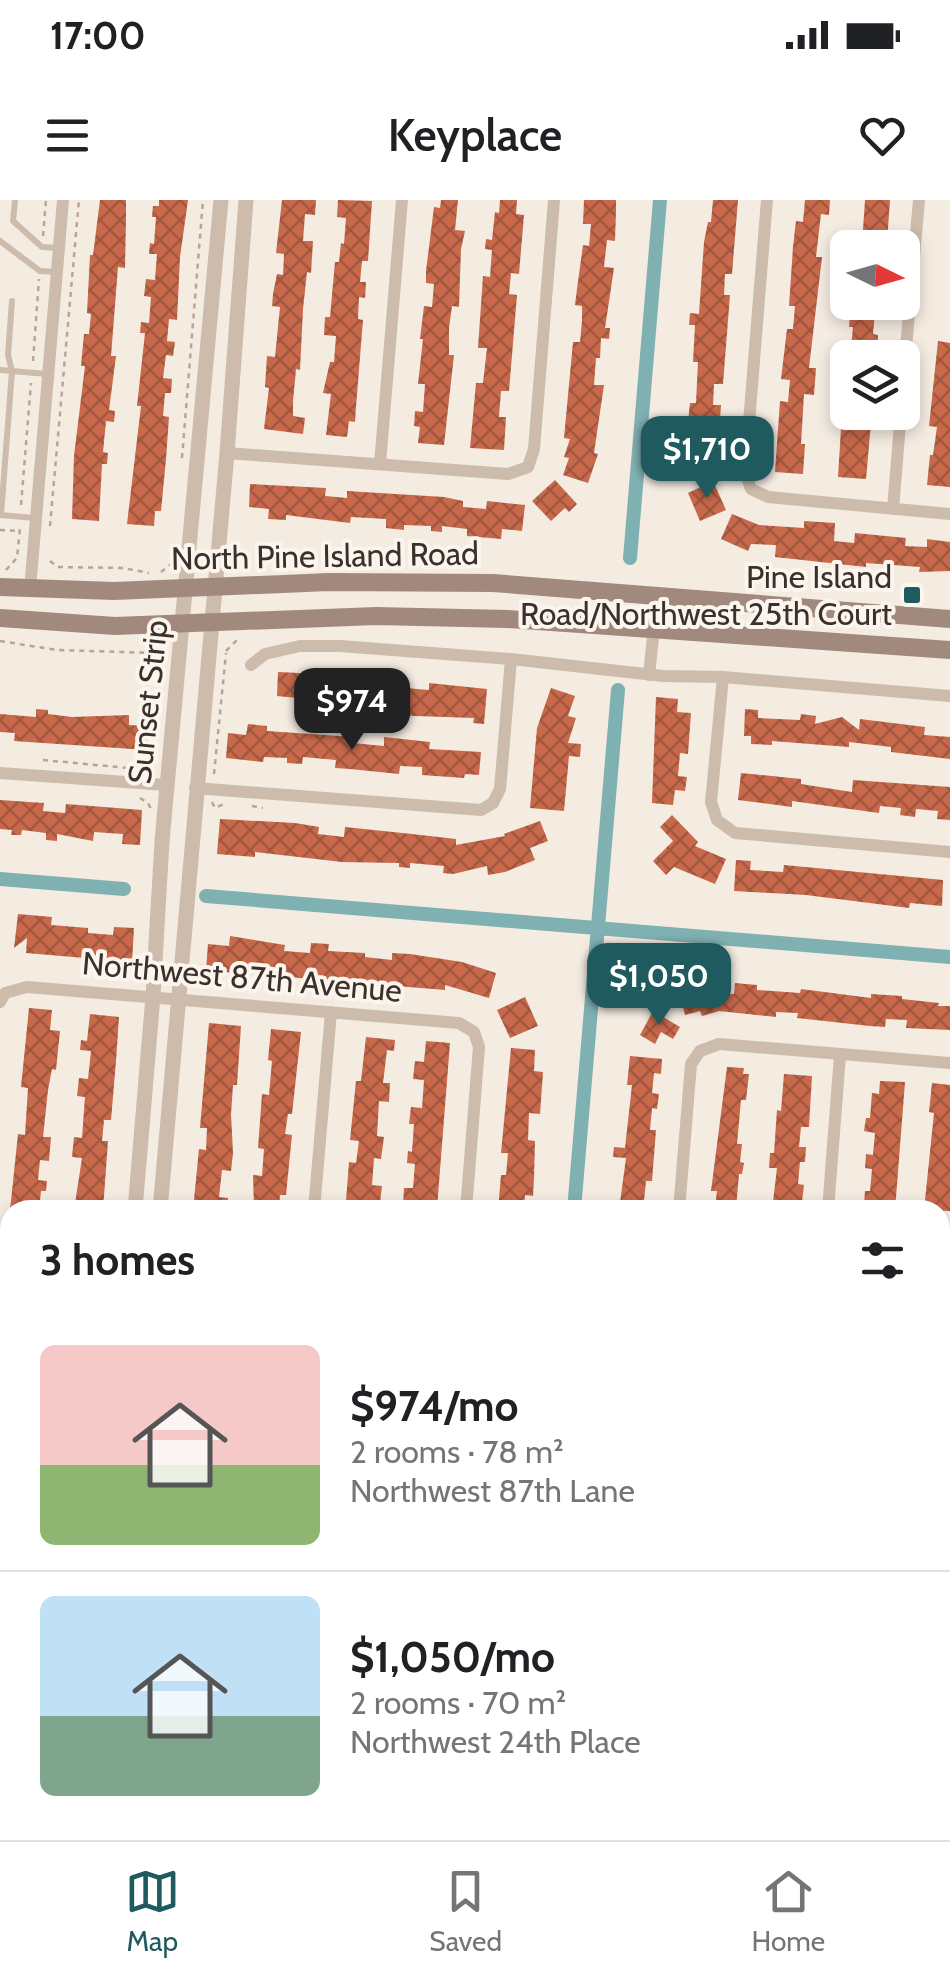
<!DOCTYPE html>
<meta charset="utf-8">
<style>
body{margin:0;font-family:Cabin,sans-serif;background:#f6f6f6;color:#202124;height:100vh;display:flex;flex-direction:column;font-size:38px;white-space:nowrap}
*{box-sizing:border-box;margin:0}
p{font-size:32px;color:#757577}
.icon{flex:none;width:55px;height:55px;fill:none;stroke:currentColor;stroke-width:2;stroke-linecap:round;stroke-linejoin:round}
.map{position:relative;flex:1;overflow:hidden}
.details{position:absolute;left:0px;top:1000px;width:950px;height:640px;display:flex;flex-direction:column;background:#fff;border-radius:30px 30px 0 0;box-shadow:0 5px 15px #0003}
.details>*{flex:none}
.needle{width:65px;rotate:95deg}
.buttons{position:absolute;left:830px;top:30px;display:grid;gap:20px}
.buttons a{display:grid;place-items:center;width:90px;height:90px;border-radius:15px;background:#fff;box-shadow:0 5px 15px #0003;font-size:50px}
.price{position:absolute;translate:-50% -85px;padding:0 22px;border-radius:20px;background:#1f5a5e;color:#fff;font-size:32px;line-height:65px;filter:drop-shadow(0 2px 5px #0008)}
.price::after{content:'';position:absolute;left:50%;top:60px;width:30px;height:22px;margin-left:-15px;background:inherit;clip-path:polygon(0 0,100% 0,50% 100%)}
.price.active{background:#222;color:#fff}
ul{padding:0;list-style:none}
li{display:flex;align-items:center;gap:30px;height:250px;padding:0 40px}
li+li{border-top:2px solid #e0e0e0}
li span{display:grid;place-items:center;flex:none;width:280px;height:200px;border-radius:15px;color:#555}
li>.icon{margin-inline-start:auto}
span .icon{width:120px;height:120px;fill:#fffc;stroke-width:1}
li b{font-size:42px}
h2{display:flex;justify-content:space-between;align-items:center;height:120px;padding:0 40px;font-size:42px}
.status{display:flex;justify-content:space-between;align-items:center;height:70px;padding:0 50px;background:#fff;direction:ltr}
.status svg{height:28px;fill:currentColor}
header{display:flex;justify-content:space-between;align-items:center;height:130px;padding:0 40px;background:#fff;font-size:45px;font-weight:600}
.dock{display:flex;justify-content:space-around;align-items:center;height:140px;border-top:2px solid #e0e0e0;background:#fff;font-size:28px;color:#757577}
.dock a{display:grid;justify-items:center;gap:5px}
.dock .active{color:#1f5a5e}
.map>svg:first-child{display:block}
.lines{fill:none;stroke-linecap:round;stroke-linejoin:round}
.canal{stroke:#7fb0b2;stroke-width:14}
.building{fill:url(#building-cross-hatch)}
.path{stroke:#b9a596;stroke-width:2.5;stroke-dasharray:5 5;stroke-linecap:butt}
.service{stroke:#cdbbac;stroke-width:6}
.minor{stroke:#cdbbac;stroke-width:12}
.tertiary{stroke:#cdbbac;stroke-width:15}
.secondary{stroke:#a18a7d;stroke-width:18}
.poi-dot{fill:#1f5a5e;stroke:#fbf5ee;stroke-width:4}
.labels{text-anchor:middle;stroke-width:8;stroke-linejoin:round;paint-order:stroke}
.street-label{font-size:32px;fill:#3b302b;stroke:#fbf5ee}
.poi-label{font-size:32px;fill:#3b302b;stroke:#fbf5ee;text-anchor:end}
</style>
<div class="status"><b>17:00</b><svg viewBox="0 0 49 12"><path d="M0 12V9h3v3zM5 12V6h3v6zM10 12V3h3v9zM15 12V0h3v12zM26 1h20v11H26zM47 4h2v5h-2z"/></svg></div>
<header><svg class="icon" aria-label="menu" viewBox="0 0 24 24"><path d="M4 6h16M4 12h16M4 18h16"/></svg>Keyplace<svg class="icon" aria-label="heart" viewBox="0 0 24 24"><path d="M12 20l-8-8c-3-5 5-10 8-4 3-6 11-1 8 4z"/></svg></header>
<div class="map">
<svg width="950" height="1640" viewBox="0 0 950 1640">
<defs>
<pattern id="building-cross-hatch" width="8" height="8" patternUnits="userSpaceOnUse" patternTransform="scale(2.5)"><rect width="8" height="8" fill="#c8694b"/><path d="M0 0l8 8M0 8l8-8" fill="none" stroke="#a4573f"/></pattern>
</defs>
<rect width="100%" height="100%" fill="#f4ebe1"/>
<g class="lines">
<!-- canal -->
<path class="canal" d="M630 358 660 0
M0 679 124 689
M206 696 950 757
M574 1010 618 490
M521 1640V1630"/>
</g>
<!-- building -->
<path class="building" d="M100 0H126V19L125 68 118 67 111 156H116L109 210 115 211 114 222 106 221 103 252 108 253 107 264H102L99 321 72 319 74 256 85 166H81L84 134H89L91 114 87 113 90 55H93Z
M159 0H188L180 57 177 120 169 119 167 141 175 142 173 156 166 155 163 178 172 179 171 193H165L163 216 169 217 166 259 161 311H155L154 326 127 324 141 206H137L145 133H140L141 122 149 123 151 97 144 96 146 79 155 80 157 54H149L150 43 154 44 156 17H152L153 6H159Z
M282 0H316L315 15 305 14 303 41H313L311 73 307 72 303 109 300 170 296 169 293 201V216L305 218 303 234 264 229 269 188 265 187 267 156 275 157 280 107 272 106 273 94 277 74 283 75 284 54 276 53Z
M338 0 372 1 368 61H362L360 82H366L365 98 359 97 358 119 363 120 356 207 355 222 349 221 347 237 326 235 331 194 323 193 330 162H334L336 136 324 135 325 117H330L335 62H339L341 43 344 44 346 18 337 17Z
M441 0H458L455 30 465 31 461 49 459 107 452 106 449 128V155H454L444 245 418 243 420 227 414 226 415 211 423 212 425 184H418L423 139H420L424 106 432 107 434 84 426 83V71L434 7 440 8Z
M500 0H517L516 14 524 15 519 74 511 73 509 94 517 95 509 191H501L499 217H506L504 250 470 248 476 183H483L487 148H478L483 76 490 77 492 50 485 49 486 39 492 40 495 12 499 13Z
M584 0H616V11L615 41 607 40 604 67 614 68 605 128H610L609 139 601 138 600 158H596L594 185H604L594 253 598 254 588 283 563 275 569 258 564 257 570 239 564 238 573 142H580L582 121V106L575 105 577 89 583 45 589 46 591 24H583Z
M713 0H738L732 74H725L724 95H730L723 184H714L713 205H721L720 220 712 219 708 256 717 257 715 273 686 270 688 257H691L694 231H687L690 203H696L698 162H693L695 125H689L690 113 699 114 704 42 708 22H711Z
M805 0H830L829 15 821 14 816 57H822L809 168H816L814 195 804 194 801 244H805L803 274 775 272 780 201 788 202 790 180 781 179 787 129H793L795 106H789L793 47 796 21 803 22Z
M865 0H890L887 42 862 44Z
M851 102H876L873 134 878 135 877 158H850L853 127H849Z
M938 141 950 143V287L927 285 930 255H933L937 227 929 226Z
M842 212H872L866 279 838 277Z
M555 280 577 304 569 312 565 308 551 321 532 301Z
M713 281 726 310 700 321 688 293Z
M250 284 326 288 325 296 347 298V291L444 297 463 301V307L486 309 487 301 525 305 522 331 502 329 501 339 467 336V329L442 326V332L431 331V326L404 325V330L386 328V319L351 317 350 323 286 315V320L268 319 269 309 249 307Z
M732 314 759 325 804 328V321L835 323 834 341 854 343 855 333 906 338 905 346 927 347V339L950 342V371L919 372 920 367 866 363V367L775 357 776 345 751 344 748 351 721 339Z
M278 472 362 476 407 482 406 488 429 490V483L487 489 484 524 473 523 474 518 386 515V505L360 503 359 512 341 511 342 501 315 499 314 509 296 508 297 498 277 496Z
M551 488 575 496 568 516 576 518 568 543 581 544 580 557 569 556 564 611 530 608 537 528Z
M656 497 678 499 677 512 691 513 688 554 680 553 678 576 687 577 685 591 675 590 673 605 652 603Z
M36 509 48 510V514L72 517 129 515V525L149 526 147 550 14 541 15 533 0 532V514L36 517Z
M745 509 758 510V518L800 520 801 514 816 516 815 524 842 517 859 530 860 519 925 527 924 535 950 537V559L891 552V547L849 542V547L772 541V545L751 544V536H744Z
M248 524 267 526V531L354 537 353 543 384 546V537L430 542 429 549 481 552 479 575 465 574 464 578 422 575V567L400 566 399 574 350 569 335 568 336 560 303 557 302 564 287 563V558L264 557 263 562 226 558 228 533 246 535Z
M741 573 801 579V584L852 592 853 580 950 587V620L937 619 938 611 916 609 915 617 900 615 901 608 880 606 879 613 792 601V607L738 600Z
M0 600 44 603 43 611 65 613 66 604 142 610 140 645 122 644 123 634 94 632 93 641 57 634V641L46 640V633L22 630 21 635H11L12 630 0 629Z
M672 615 698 642 695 646 726 659 715 684 674 667 666 675 653 661 673 641 660 627Z
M220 619 295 623 319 627 318 634 344 637 345 627 412 634 456 639V645L505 636 504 634 540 621 548 641 530 648 535 660 505 672 488 675 487 666 453 674 443 673 444 666 410 663V668L399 667V663L342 662 255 652V657L217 654Z
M736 660 751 661 750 670 783 672 784 665 943 680 942 706 910 703 909 708 806 695 734 691Z
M18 714 52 717 51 725 88 728V733L113 735 114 727 134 728 132 762 26 753 27 738 14 748Z
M230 736 285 745 284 751 310 753 311 743 329 744 328 751 365 753V757L392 760V753L410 754 462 762 496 773 489 798 445 785V790L288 777 266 775 267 770 245 768 244 774 206 770 208 744 229 746Z
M735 783 757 785V790L800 793 801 789 871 798V794L902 796V799L939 803 938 806H950V830L906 828 907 820 886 819 885 827 870 826 797 818 798 813 776 812V817L719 811 702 816 700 811 685 815 681 800 688 798 687 791 699 788 701 793 734 794Z
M525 797 538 826 510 838 497 810Z
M29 808 52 810 50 830 60 831 56 870 52 869 48 890 43 937H51L49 961 40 960 38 980 47 981 46 991H41L39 1010H10L18 934 25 935 28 888 21 887Z
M653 811 680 827 673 839 661 832 655 844 640 835Z
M90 814 119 817 116 861 111 920H104L102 941H108L103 1010H74L82 958 72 957 74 937 82 938 85 897 77 896 79 878 88 879 91 851 80 850 81 840 87 841Z
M209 823 241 826 237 885H233L231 914 233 953 231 971 222 970 219 997 228 998V1009L193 1010 199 949 206 950 207 928H200Z
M271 829 301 832 292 914H288L285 934 292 935 286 995H280L279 1010H254L253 975 262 976 264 949 258 948 262 894 269 895 272 861 268 860Z
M366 837 395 840 394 851 387 850 383 883H390L389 902 379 901 377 936 384 937 381 959 374 958 372 985 382 986 380 1003H377L376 1010H350L351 1001H346L349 962 356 963 359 941 350 940 356 881H361Z
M426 841 450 843 437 1008 403 1006 404 988H413L415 964 407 963 408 951 412 952 414 924H409L411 907 422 908 424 880 413 879 415 861 424 862Z
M511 848 535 850 534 871 543 872 540 914 529 913 528 940 535 941 534 977 533 996 525 995 524 1010H498L501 975H506L508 953H501Z
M630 856 662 859 661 874 654 873 652 893 659 894 657 909 652 908 650 930H656L653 968 652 981H646L643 1010H619L626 958 613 957 614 947 625 948 632 885H627Z
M727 867 744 868 743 874H749L746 900H741L737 944H742L740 962 744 963 742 974H739L736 1008 715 1007 717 991H711Z
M784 874 812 876 809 927H801L799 947H806L805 962H800L798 984 804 985 801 1010H772L777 968H769L770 953H774L777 910 781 911Z
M880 881 905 882 895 1010H868L869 1006 864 1005 865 991H870L872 969 865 968 866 954 873 955 875 933 864 931 866 918H870L872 893 879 894Z
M932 883 950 885V1011L924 1010 934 913 929 912Z
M3 1115H10V1157H0Z
M0 1179 10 1180V1361L0 1360Z
M0 1434 10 1435V1470L0 1469Z
M0 1504H10V1527L0 1526Z
M292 1630H322V1640H291Z
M359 1630H385L384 1640H358Z
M445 1630H475L474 1640H444Z"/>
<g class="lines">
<!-- path -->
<path class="path" d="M43 36 46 0
M33 161 39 79
M182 258 203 0
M21 305 31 183
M50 326 79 0
M0 330 18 331
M231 354H236L244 360 243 372
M50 361 58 367 123 368 149 373
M6 370 17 358 20 328
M161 372 171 364 173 355
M0 441 57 450 154 453
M155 441V454L164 457
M226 451 238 439
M43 560 139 569 154 564
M214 574 226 453
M140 598 148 603 151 609
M212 602 215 608 224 604
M252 606 263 608"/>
<!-- service -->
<path class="service" d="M15 0 13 21 42 47 59 48
M0 41 40 71 56 72
M0 170 47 174
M0 315 35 318
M1 315 12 171 8 155 12 101"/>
<!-- minor -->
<path class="minor" d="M767 0 745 272 751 289 768 297 950 314
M902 193 919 0
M227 253 508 274 528 267 534 249 554 0
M380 264 402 0
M893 309 901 212
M30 389 63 0
M251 465 265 454 300 446H340L511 459 663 476 723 477 950 496
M649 475 654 428 687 397
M723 477 711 602 717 620 735 633 950 652
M0 573 167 585
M195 588 481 610 493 603 500 589 511 459
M0 802 5 793 27 787 459 823 474 832 479 847 466 1010
M314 1010 331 812
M679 1010 691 864 700 851 719 844 950 863
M828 1010 840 855
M0 1405 10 1406
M940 1534 950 1417
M0 1558 10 1559
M821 1630 935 1640
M259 1640 260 1630
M411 1640 412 1630
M624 1640 630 1630
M776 1640 777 1630"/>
<!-- tertiary -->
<path class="tertiary" d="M135 1010 153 796 162 641 221 0
M160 1010 227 253 246 0
M81 1640 82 1630
M107 1640V1630"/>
<!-- secondary -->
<path class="secondary" d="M0 387 114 391 329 382 493 383 950 419
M0 418 115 426 376 416 507 419 950 450"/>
</g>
<!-- markers -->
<rect class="poi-dot" x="902" y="385" width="20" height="20" rx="5"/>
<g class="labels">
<!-- street labels -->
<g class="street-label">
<text transform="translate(325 356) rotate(-1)" y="11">North Pine Island Road</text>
<text transform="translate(148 502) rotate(-84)" y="11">Sunset Strip</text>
<text transform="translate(242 777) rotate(5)" y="11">Northwest 87th Avenue</text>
</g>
<!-- poi labels -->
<g class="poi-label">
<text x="892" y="388">Pine Island<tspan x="892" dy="37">Road/Northwest 25th Court</tspan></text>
</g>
</g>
</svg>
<div class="buttons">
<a><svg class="needle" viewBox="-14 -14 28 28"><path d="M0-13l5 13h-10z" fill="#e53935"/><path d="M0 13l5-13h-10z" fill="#757577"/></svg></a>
<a><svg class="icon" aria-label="layers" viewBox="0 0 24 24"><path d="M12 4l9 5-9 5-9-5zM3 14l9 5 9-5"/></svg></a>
</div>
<b class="price" style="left:707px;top:301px">$1,710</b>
<b class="price active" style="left:352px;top:553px">$974</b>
<b class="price" style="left:659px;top:828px">$1,050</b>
<section class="details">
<h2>3 homes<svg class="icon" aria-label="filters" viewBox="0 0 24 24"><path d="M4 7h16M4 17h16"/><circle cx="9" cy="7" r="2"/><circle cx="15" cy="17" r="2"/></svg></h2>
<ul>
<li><span style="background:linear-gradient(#f6c9c9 60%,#8fb573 0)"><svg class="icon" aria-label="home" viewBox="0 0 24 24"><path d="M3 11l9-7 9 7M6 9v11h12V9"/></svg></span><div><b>$974/mo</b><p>2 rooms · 78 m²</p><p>Northwest 87th Lane</p></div></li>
<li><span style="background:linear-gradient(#bfe0f5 60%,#7fa58c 0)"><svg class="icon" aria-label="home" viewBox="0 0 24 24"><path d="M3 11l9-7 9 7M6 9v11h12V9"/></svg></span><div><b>$1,050/mo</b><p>2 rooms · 70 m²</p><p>Northwest 24th Place</p></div></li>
</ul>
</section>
</div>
<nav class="dock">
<a class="active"><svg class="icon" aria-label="map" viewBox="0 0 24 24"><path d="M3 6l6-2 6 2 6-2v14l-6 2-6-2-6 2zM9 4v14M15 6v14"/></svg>Map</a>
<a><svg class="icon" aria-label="saved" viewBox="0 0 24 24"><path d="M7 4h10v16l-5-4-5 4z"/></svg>Saved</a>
<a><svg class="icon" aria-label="home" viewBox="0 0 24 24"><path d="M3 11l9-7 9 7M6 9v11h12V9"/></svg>Home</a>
</nav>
